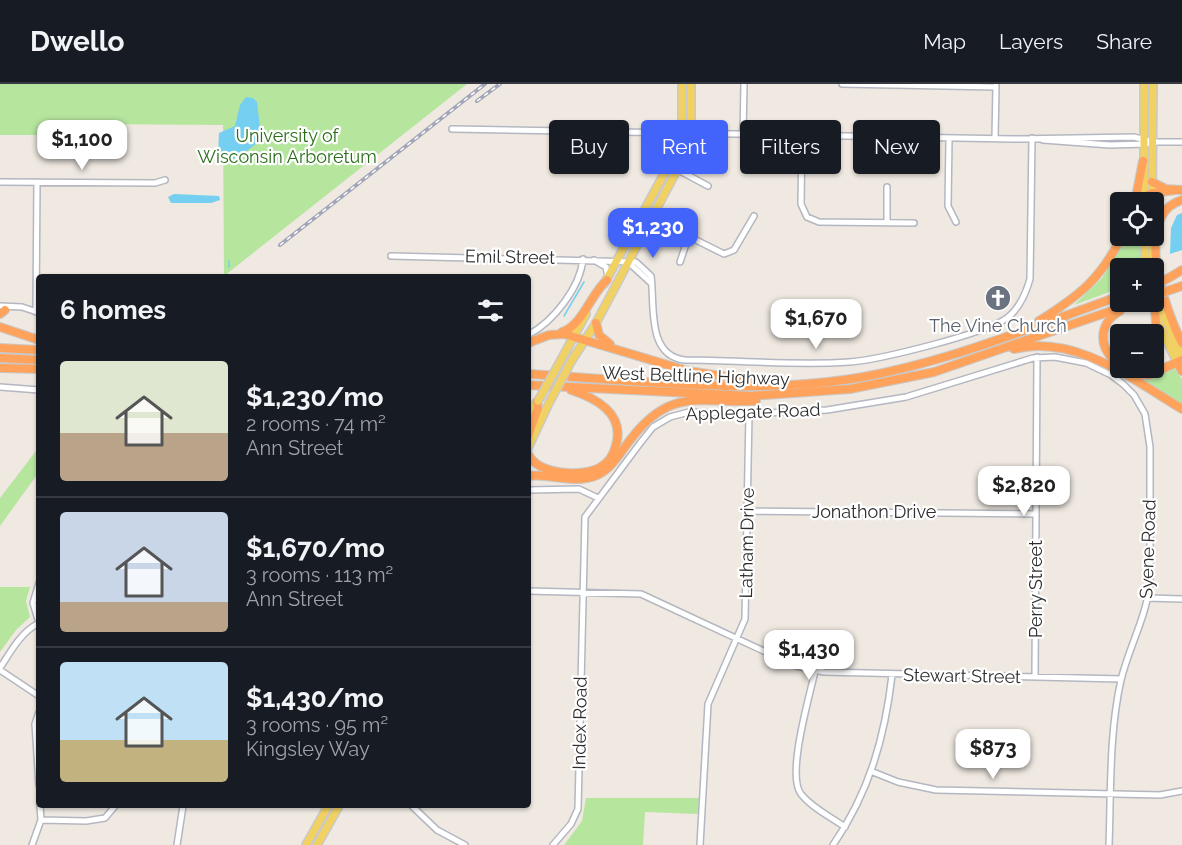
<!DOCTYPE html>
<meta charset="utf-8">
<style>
body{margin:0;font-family:Raleway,sans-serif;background:#20242c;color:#f1f3f6;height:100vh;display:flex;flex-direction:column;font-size:22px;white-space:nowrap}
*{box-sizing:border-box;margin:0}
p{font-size:20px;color:#9ea1a6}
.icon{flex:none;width:33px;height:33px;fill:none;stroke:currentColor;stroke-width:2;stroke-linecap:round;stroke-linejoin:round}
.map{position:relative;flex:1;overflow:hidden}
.side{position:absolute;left:36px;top:190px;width:495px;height:534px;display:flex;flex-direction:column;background:#171b24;border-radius:6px;box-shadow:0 2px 4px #0004}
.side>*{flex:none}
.banner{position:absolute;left:549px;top:36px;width:543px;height:54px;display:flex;gap:12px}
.fabs{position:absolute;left:1110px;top:108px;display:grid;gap:12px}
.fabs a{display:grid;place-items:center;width:54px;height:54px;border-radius:6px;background:#171b24;box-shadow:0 2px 4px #0004;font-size:30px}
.price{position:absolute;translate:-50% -51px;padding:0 14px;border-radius:12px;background:#fff;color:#222;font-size:20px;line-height:39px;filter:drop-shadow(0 2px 3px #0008)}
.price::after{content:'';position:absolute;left:50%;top:36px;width:18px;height:14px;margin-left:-9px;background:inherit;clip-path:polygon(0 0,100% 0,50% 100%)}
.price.selected{background:#4264fb;color:#fff}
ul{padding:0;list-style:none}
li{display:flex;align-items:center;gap:18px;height:150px;padding:0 24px}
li+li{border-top:2px solid #363941}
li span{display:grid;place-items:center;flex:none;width:168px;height:120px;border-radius:6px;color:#555}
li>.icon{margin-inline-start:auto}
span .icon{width:72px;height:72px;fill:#fffc;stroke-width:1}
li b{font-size:26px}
h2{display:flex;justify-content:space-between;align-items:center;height:72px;padding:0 24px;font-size:26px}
.chip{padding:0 21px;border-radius:6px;background:#171b24;box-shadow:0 2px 4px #0004;font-size:21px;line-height:54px}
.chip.selected{background:#4264fb;color:#fff}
header{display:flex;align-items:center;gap:36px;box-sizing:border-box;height:84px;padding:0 30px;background:#171b24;border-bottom:2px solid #363941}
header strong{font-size:28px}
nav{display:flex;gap:33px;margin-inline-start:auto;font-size:21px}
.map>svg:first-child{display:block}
.green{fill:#b6e59e}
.water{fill:#75cff0}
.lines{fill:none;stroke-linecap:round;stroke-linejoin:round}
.stream{stroke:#75cff0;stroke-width:1.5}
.minor-casing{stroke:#b4b7c1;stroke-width:8}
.major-casing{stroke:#c9c9c9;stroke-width:10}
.highway-casing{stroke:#c9c9c9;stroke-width:10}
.minor{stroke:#fff;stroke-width:5}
.major{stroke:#f2d163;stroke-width:7}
.highway{stroke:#ffa35c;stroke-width:8}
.rail-casing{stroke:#a3a6b8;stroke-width:4}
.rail{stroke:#fff;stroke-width:1.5;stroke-dasharray:4.5;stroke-linecap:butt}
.major-bridge-casing{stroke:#c9c9c9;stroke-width:10;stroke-linecap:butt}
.highway-bridge-casing{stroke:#c9c9c9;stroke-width:10;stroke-linecap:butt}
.major-bridge{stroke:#f2d163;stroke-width:7}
.highway-bridge{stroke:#ffa35c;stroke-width:8}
.labels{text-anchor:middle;stroke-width:4.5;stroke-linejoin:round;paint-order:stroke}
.park-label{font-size:18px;fill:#2c6e1b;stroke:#fff}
.street-label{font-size:18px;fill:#2e2e2e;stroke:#fff}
.worship-label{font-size:18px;fill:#5b616d;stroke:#fff}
</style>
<header>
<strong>Dwello</strong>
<nav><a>Map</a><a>Layers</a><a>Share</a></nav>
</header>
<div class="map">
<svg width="1182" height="761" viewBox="0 0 1182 761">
<rect width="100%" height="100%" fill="#efe9e1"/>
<!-- green -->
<path class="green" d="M0 0H467L224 192 223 41 78 40V51H0Z
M1127 152H1140L1142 184H1120V204L1074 221 1102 194Z
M1174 284 1182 295V322L1140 295 1156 294Z
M39 363V388L0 442V414Z
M0 503H30L26 517 30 533 16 546 0 568Z
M586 714H699L698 730 645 728 643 761H564L582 737Z"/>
<!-- water -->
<path class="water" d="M246 13 253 14 257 18 261 52 257 59 238 74 227 75 218 71 219 49 235 42 240 21Z
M174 110 219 112 220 116 211 119H171L168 113Z
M1182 129V166L1170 170 1171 144 1177 131Z"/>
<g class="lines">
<!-- stream -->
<path class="stream" d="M229 183V177
M564 232 584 198"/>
<!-- minor casing -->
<g class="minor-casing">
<path id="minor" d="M842 0 996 3
M452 45 1013 55 1134 53 1153 58H1182
M743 50 744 0
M802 51 801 120 807 133 819 138 914 139
M949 54 948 122 956 138
M995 54 996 2
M1043 56 1110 61 1147 60
M669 81 708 102
M0 98 155 99 165 96
M887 103V138
M644 130 724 170 734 166 754 132
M391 172 636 178 651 192C655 220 646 272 685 276 739 276 795 282 849 278 879 276 984 250 1007 234 1019 225 1026 209 1030 195L1032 54
M594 176 606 183 608 193
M628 178 651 199
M680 178 688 154
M0 222 22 223 37 228
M36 228 37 98
M528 251C553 238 580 204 583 175
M0 303 39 306
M528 406 579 405 598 414
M747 427 1036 430
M528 507 641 510 796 582 824 588 1121 595
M1148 514 1182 515
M39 539 33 519 39 499
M0 584C11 567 21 548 39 539
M0 586 39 612
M815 587C810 611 786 691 801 710 812 724 831 733 845 743
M1035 593 1037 273
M39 628 35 640 39 701
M873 688 898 698 936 706 1160 711 1182 707
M412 722 437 746 465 761
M41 736 86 737 105 734 115 722
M32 761 41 736 40 722
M177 761 183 722
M553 761 571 740 578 725 585 433 641 358 653 343 670 333 689 328 749 330 827 326 906 313 1033 274 1055 273 1086 279 1111 291 1123 300 1134 311 1145 330 1150 363V499C1146 534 1129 563 1121 596 1109 649 1111 707 1109 761
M700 761 708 620 745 535 749 330
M833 761C869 709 885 653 892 591"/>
</g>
<!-- major casing -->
<g class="major-casing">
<path id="major" d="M1144 0V118
M1152 118 1153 0
M1144 152 1146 184
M1152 152 1153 184
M1154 188 1162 227 1182 273
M604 200 676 68 682 42V0
M1153 218 1158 238 1177 278
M561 276 586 230
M572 276 596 239 685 71 691 42V0
M528 337 536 319
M528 364 549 319
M306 761 328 722
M317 761 339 722"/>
</g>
<!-- highway casing -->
<g class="highway-casing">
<path id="highway" d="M1152 98 1166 105 1182 106
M1144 113 1152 109 1176 106
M1182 116C1131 131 1166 228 1182 259
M1135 118 1143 77
M1167 195 1182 186
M1170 206 1182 202
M1120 227C1097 240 1098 267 1120 280
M0 230 5 226
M1039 237C1080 211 1100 196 1122 152
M596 239 599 251 610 260
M0 243 39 256
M562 248C583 241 590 211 607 196
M528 259 549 251 564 250 688 287 754 297
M0 264 39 266
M1014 265C1075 250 1132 295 1182 325
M1154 270 1158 259 1155 227
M0 274 39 276
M1177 278 1182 287
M0 284 39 285
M1124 289 1149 291 1182 276
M528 290C634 296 745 311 851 295 944 280 1032 243 1120 212
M528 301 751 312 850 305 934 288 1137 218
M528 352 538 324 537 318
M528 370C538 391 583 394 601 383 609 378 614 370 616 361 625 330 596 314 571 306
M528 392C550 389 575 401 597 391 612 385 621 367 631 355 671 303 699 319 756 317"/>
</g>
<!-- minor -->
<use href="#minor" class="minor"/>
<!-- major -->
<use href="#major" class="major"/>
<!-- highway -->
<use href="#highway" class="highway"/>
<!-- rail casing -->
<g class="rail-casing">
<path id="rail" d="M477 17 500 0
M280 161 485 0"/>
</g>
<!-- rail -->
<use href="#rail" class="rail"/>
<!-- major-bridge casing -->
<g class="major-bridge-casing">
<path id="major-bridge" d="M538 317 561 276
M549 319 572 276"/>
</g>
<!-- highway-bridge casing -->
<g class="highway-bridge-casing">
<path id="highway-bridge" d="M1154 200 1167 195
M1154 212 1170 206"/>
</g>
<!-- major-bridge -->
<use href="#major-bridge" class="major-bridge"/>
<!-- highway-bridge -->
<use href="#highway-bridge" class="highway-bridge"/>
</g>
<!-- icons -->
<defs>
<g id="church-disc" transform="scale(1.35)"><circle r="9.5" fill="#6b7280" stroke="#fff"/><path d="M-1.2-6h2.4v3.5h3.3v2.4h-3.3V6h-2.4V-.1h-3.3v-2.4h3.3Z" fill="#fff"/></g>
</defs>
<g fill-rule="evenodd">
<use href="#church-disc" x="998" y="214"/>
</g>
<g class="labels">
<!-- park labels -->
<g class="park-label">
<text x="287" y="58">University of<tspan x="287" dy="21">Wisconsin Arboretum</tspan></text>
</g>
<!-- street labels -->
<g class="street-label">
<text transform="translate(510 173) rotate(1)" y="6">Emil Street</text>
<text transform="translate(696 292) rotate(2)" y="6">West Beltline Highway</text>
<text transform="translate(753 328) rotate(-2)" y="6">Applegate Road</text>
<text x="874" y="434">Jonathon Drive</text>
<text transform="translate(747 459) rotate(-89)" y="6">Latham Drive</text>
<text transform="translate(1148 465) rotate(-88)" y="6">Syene Road</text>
<text transform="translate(1036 505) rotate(-90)" y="6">Perry Street</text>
<text transform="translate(962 592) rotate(1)" y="6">Stewart Street</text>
<text transform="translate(580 639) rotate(-89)" y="6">Index Road</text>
</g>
<!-- worship labels -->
<g class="worship-label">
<text x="998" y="248">The Vine Church</text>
</g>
</g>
</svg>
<div class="fabs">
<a><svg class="icon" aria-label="locate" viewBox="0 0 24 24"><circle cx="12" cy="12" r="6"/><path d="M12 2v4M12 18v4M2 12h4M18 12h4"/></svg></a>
<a>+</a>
<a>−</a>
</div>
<b class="price" style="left:82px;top:87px">$1,100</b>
<b class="price selected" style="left:653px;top:175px">$1,230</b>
<b class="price" style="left:816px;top:266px">$1,670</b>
<b class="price" style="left:1024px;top:433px">$2,820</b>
<b class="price" style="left:809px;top:597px">$1,430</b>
<b class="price" style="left:993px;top:696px">$873</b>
<div class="banner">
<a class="chip">Buy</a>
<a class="chip selected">Rent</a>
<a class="chip">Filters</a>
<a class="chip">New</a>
</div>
<section class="side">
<h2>6 homes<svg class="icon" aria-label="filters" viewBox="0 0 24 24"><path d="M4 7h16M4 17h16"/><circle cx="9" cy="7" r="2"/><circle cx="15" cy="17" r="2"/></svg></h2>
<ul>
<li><span style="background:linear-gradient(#dfe7d0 60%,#b9a48a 0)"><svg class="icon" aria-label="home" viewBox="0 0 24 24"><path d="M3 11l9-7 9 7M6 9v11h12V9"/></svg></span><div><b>$1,230/mo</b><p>2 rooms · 74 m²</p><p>Ann Street</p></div></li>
<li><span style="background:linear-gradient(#c9d6e8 75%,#b9a48a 0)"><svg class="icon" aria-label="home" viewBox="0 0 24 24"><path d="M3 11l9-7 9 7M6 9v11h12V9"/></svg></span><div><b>$1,670/mo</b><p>3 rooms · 113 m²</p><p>Ann Street</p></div></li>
<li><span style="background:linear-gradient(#bfe0f5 65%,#c2b280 0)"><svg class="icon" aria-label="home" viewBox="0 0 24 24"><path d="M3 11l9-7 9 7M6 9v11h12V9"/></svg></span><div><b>$1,430/mo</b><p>3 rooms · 95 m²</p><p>Kingsley Way</p></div></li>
</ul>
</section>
</div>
